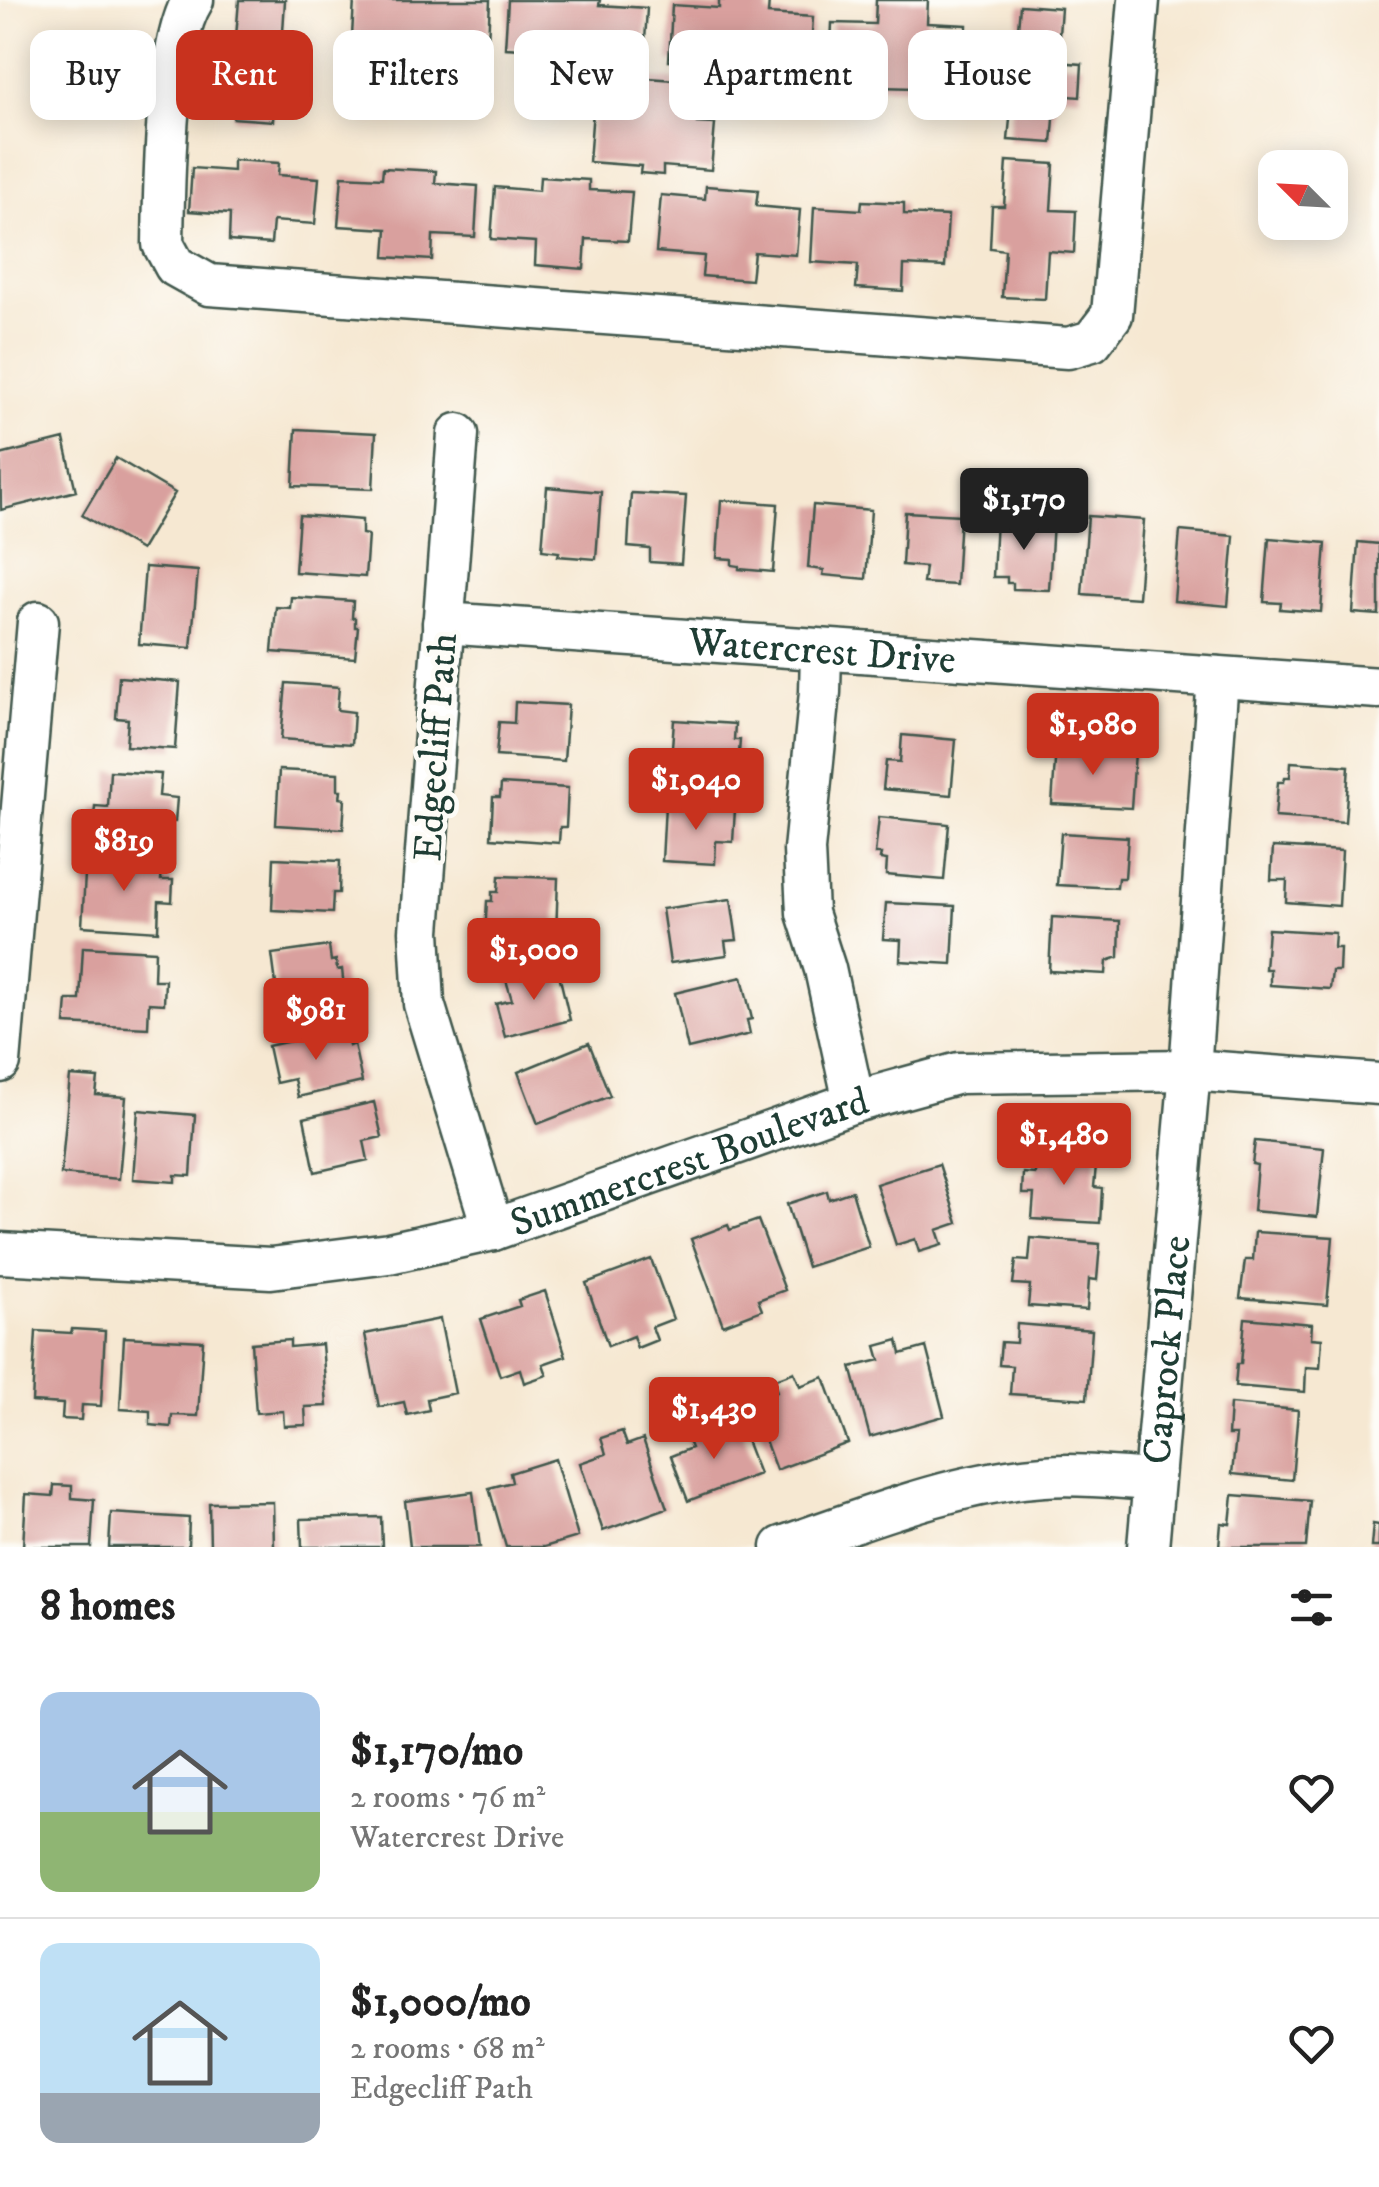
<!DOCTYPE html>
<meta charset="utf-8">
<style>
body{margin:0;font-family:"IM FELL DW Pica",serif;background:#f6f6f6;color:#222;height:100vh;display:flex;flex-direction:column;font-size:38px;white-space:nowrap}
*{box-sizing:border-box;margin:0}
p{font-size:32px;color:#767676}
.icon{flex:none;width:55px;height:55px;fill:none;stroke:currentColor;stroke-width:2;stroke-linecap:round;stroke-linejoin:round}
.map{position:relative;height:1547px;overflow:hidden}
.details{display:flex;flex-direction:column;background:#fff;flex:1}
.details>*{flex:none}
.hud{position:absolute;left:30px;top:30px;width:1320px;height:90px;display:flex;gap:20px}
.needle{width:65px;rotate:294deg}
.buttons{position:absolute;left:1258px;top:150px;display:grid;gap:20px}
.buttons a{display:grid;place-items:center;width:90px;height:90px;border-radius:20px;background:#fff;box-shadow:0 5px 25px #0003;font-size:50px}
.price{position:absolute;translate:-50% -85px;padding:0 22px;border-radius:10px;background:#c8321e;color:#fff;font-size:32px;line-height:65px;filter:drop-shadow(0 2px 5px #0008)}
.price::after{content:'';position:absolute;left:50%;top:60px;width:30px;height:22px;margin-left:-15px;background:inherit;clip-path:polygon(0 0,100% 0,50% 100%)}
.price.active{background:#222;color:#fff}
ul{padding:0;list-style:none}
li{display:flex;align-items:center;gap:30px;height:250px;padding:0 40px}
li+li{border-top:2px solid #e0e0e0}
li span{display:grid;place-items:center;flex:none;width:280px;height:200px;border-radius:20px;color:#555}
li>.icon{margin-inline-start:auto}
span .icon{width:120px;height:120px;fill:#fffc;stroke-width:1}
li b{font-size:42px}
h2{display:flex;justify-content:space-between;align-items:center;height:120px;padding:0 40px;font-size:42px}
.tag{padding:0 35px;border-radius:20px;background:#fff;box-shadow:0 5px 25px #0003;font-size:35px;line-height:90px}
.tag.active{background:#c8321e;color:#fff}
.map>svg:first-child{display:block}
.building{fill:#d9a09e}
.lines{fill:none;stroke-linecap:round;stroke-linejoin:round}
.minor-casing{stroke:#3f574c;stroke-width:45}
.minor{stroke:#fff;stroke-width:40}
.labels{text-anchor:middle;stroke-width:9;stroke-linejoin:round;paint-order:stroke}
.street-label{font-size:40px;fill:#1f3d34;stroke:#fdfcf7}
</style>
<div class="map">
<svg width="1379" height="1547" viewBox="0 0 1379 1547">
<rect width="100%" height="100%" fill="#fdfcf7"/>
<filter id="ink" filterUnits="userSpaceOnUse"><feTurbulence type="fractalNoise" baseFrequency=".01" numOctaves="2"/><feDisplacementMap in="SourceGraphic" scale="20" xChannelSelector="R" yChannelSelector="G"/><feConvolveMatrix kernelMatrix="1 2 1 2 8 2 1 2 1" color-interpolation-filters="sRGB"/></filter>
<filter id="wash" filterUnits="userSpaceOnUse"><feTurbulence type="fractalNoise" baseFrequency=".0048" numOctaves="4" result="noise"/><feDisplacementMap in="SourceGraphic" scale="40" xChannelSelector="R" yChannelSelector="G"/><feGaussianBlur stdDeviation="2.25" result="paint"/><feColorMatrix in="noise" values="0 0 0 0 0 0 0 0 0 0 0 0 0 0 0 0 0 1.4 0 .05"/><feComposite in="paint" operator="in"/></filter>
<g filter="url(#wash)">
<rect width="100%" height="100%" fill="#f6e8d2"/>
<g id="blocks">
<!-- building -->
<path class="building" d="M239 0H285L283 32 294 33 290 80 276 79 273 121 233 118 237 75 212 73 214 35 236 37Z
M354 0H490L488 42 447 41V56L394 53 395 38 352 36Z
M508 0H600L599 5 647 8 644 58 599 55 598 64 558 61 559 51 505 48Z
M719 0H769L768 14 813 17 810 68 760 65V76L717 73V64L669 61 672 5 719 8Z
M876 0H928L927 23 967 25 965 79 917 77 916 88 877 87 878 70 830 69 832 23 875 24Z
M1020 5 1061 8 1057 62 1082 64 1080 97 1056 95 1052 143 1008 140 1012 98 1001 100 1005 52 1016 53Z
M648 78 675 80 674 86 700 88 697 123 715 124 711 170 663 166V175L640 173 641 166 589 162 593 110 615 111 617 84 647 86Z
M233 160 279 163 278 175 319 178 315 224 273 221 271 244 229 241 230 214 189 211 192 168 233 171Z
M1007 161 1054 164 1051 210 1076 211 1074 253 1048 251 1045 299 1002 297 1005 250 990 248 992 206H1004Z
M383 168 436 171 435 183 478 186 475 237 433 235 432 260 385 257 387 229 338 226 342 176 382 178Z
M540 177 589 180V190L632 192 628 241 586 239 584 269 535 265 536 242 491 239 495 187 539 191Z
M706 186 758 190 756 206 800 210 796 255 754 252 751 280 702 276 704 256 656 252 661 195 705 199Z
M862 201 904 203V214L948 216 945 267 904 265 903 291 856 288 858 265 811 262 814 207 861 210Z
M296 429 376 433 373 489 293 486Z
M64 439 76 491 1 510 0 455Z
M116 458 175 493 141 550 82 515Z
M547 487 601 492 596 559 558 556 559 552 542 550Z
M631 493 686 496 681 564 650 562V549L628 547Z
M721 500 778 504 773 572 739 569V566L732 565V559L717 558Z
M813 505 871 510 866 579 823 575 824 570 808 568Z
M905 512 960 515 956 585 923 583 925 567 902 565Z
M299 515 362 520V534L368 535 365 577 295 572Z
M1088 516 1144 520 1138 598 1082 594Z
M996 519 1053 521 1049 590 1013 589V583H1007V577H993Z
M1180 531 1234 536 1228 606 1174 601Z
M1269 538 1326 543 1321 612 1280 609 1281 603 1264 602Z
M1358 542 1379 544V615L1353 613Z
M145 567 198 571 191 648 139 644Z
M291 597 353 601 352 618H355V627H358L355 658 272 652 276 607 290 608Z
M119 677 180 682 175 749 126 746 128 719 116 718Z
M286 683 339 687 337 710 354 712 352 744 281 739Z
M515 702 568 705 564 761 496 756 499 722 514 723Z
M674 720 735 724 734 740H740L737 779 670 775Z
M902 735 956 740 951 795 883 789 886 761 900 762Z
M1056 747 1135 752 1131 808 1052 804Z
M1291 762 1349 766 1345 822 1275 817 1278 782H1284L1285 777H1290Z
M279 770 338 773V790H341L340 798 345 799 343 829 276 825Z
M110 771 161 774 159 796 177 798 175 822 161 821 160 838 93 833 95 806 108 807Z
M501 784 568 788 566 827H560L559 843 491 838 493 797H500Z
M665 805 735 809 733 842 716 841 715 864 662 861Z
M879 817 949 824 944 880 886 875 887 860 880 859 881 854H875Z
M1061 833 1128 837 1125 878H1118L1117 888 1057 885Z
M1273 847 1342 851 1339 906 1286 902 1287 880H1271Z
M86 857 163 861 161 880H173L172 902 159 901 158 931 82 926Z
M274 858 340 861 339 893H333L332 913 272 910Z
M499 876 558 878 556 936 485 934 487 901H492V892H498Z
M731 899 737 940 725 941 727 955 670 963 662 909Z
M886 903 955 906 952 964 900 961 901 940 883 939Z
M1052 917 1120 921 1119 957 1107 961 1106 974 1049 971Z
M1268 929 1335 933 1334 948H1340L1339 971H1332L1330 989 1270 985V969H1265Z
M329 946 331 961 336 960 337 970 342 969 345 999 279 1007 272 954Z
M83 947 155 951 154 980H165L164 1004 149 1003 148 1028 65 1024 67 1000H80Z
M557 966 570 1020 505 1037 496 1004 512 1000 506 980Z
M742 977 752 1019 747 1020 750 1034 688 1049 675 993Z
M345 1029 349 1046 354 1044 362 1082 298 1097 294 1079 276 1083 268 1046Z
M589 1043 610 1096 538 1124 518 1072Z
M70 1076 98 1078 96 1095 126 1097 119 1179 61 1174Z
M374 1102 382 1137 364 1141 368 1160 315 1172 304 1118Z
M138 1110 195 1115 191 1176 175 1175V1182L133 1179Z
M1255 1141 1324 1148 1317 1217 1253 1211 1257 1165 1252 1164Z
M1036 1151 1097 1155 1094 1187 1102 1188 1100 1223 1032 1219 1034 1194H1022L1023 1173 1035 1174Z
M939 1164 958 1223 937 1230 942 1245 919 1252 915 1239 896 1245 876 1184Z
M827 1191 829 1199 852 1191 869 1247 807 1267 787 1204Z
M758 1220 785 1290 758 1300 762 1310 723 1325 691 1239 728 1225 730 1230Z
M1255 1232 1333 1237 1327 1305 1240 1298 1245 1260H1253Z
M1031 1238 1100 1244 1097 1280 1089 1279 1087 1310 1028 1306 1030 1285 1013 1284 1016 1260 1029 1261Z
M651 1259 673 1319 652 1327 657 1340 637 1348 633 1336 608 1346 586 1283Z
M545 1291 566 1356 543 1364 547 1375 524 1383 520 1369 500 1376 481 1319 520 1306 518 1300Z
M1245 1318 1312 1324 1311 1338 1322 1339 1320 1368 1306 1367 1305 1392 1235 1386 1237 1364H1241Z
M440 1319 455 1393 427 1399 429 1410 407 1415 404 1402 379 1407 365 1334Z
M1017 1324 1092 1330 1087 1399 1010 1394 1012 1366 999 1365 1001 1342 1016 1343Z
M72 1329 105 1331 101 1406 82 1405 81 1420 62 1419 63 1404 32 1402 36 1331 71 1333Z
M124 1337 203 1341 198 1416 172 1415 171 1427 150 1425V1411L120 1409Z
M290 1340V1347L322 1344 327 1406 305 1407 306 1425 284 1426 283 1411 256 1413 251 1343Z
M898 1340 901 1354 926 1347 944 1416 870 1437 851 1367 880 1360 876 1346Z
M794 1372 800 1386 824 1377 848 1443 776 1470 751 1402 777 1392 773 1380Z
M1230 1404 1298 1410 1292 1480 1232 1474 1236 1435H1228Z
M709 1425 713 1437 741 1427 759 1474 688 1501 671 1456 691 1448 685 1434Z
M622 1431 627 1445 643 1439 667 1508 603 1531 580 1463 606 1454 601 1438Z
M555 1459 578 1537 544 1547H506L489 1488 512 1482 510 1473Z
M54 1485 72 1486V1498L94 1500 91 1547H23L26 1494 53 1496Z
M473 1492 480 1547H410L405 1501Z
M1233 1495 1310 1501 1306 1547H1219L1221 1523 1230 1524Z
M273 1502 274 1547H210L209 1503Z
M111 1513 189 1518 188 1547H109Z
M381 1517 382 1547H302L301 1519Z
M1373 1524 1379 1525V1547H1371Z"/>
</g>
</g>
<g filter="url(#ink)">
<use href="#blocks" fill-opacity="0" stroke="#3f574c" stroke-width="2.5"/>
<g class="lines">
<!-- minor casing -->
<g class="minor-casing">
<g id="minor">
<path d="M193 0C165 43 164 188 163 244L175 266 209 285 1068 348 1092 341 1112 315 1139 0"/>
<path d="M458 434 420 931 424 1004 493 1230"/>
<path id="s1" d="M443 623 1379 688"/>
<path d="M821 651 820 692 804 850 807 913 825 969 854 1102"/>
<path d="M0 1062 38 622"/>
<path id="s2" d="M0 1253 271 1268 389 1253 493 1230 854 1102 959 1073 1190 1070 1379 1084"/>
<path d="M782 1547C866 1518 955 1482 1044 1476 1080 1473 1118 1478 1153 1480"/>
<path id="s3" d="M1148 1547 1190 1070 1218 677"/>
</g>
</g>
<!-- minor -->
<use href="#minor" class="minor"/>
</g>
</g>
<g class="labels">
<!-- street labels -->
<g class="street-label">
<text dy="14" stroke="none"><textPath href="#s1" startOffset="380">Watercrest Drive</textPath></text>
<text transform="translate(434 747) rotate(-86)" y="14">Edgecliff Path</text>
<text dy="14" stroke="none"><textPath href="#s2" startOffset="705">Summercrest Boulevard</textPath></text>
<text dy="14" stroke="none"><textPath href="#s3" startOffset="198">Caprock Place</textPath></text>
</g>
</g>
</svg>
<div class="buttons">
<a><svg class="needle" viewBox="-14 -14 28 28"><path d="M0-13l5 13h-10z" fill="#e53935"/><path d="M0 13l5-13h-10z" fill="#767676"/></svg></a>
</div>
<b class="price active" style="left:1024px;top:553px">$1,170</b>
<b class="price" style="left:1093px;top:778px">$1,080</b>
<b class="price" style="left:696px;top:833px">$1,040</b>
<b class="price" style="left:124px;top:894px">$819</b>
<b class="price" style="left:534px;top:1003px">$1,000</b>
<b class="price" style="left:316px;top:1063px">$981</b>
<b class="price" style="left:1064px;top:1188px">$1,480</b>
<b class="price" style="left:714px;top:1462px">$1,430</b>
<div class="hud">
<a class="tag">Buy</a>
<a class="tag active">Rent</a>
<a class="tag">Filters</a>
<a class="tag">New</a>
<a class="tag">Apartment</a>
<a class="tag">House</a>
</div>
</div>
<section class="details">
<h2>8 homes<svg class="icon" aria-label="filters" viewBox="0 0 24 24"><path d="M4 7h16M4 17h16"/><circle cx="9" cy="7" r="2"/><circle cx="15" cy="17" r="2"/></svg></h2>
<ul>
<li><span style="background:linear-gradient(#a9c7e8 60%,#8fb573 0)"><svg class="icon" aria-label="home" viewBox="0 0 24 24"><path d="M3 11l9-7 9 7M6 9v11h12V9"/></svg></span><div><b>$1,170/mo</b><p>2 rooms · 76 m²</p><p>Watercrest Drive</p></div><svg class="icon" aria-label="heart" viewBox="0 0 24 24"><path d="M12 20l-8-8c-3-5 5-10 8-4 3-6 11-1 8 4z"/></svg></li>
<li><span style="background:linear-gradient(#bfe0f5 75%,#9aa5b1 0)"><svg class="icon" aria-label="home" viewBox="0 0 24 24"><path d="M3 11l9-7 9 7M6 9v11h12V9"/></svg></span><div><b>$1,000/mo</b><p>2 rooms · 68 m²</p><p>Edgecliff Path</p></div><svg class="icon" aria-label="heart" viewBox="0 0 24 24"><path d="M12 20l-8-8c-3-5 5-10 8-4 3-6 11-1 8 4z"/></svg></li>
</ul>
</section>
